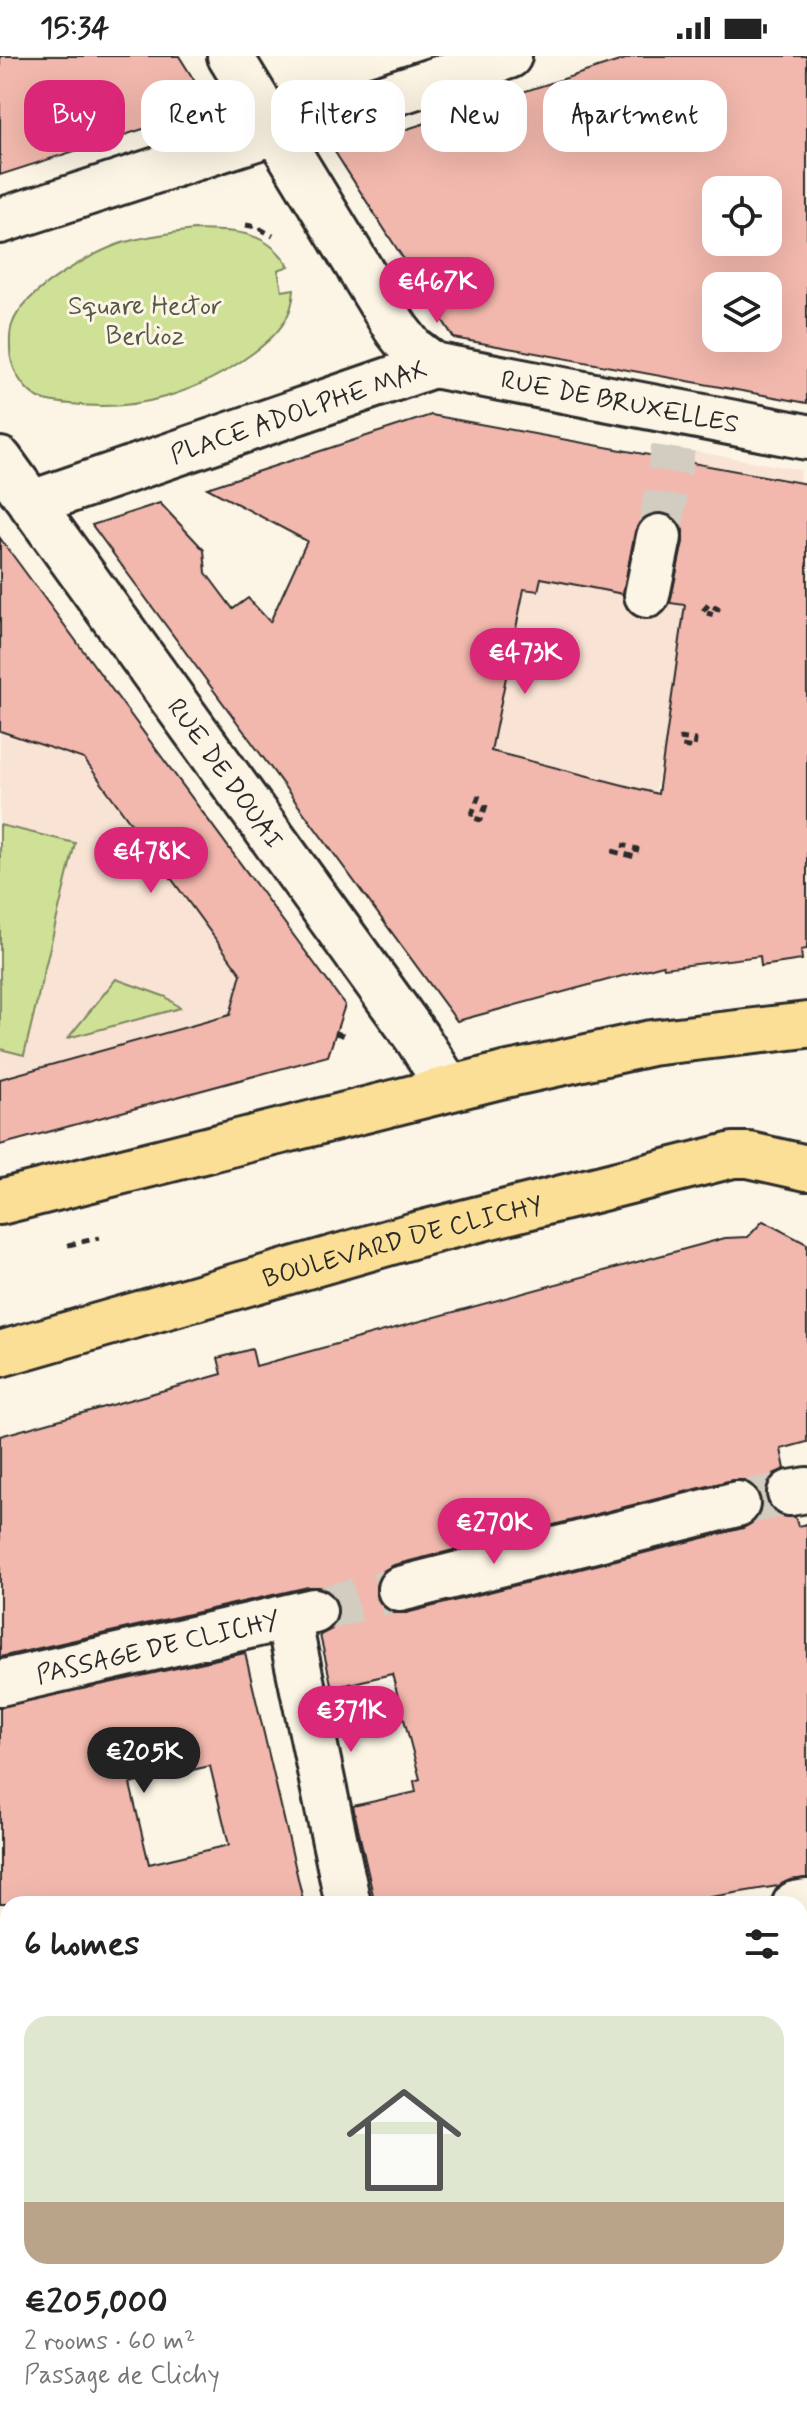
<!DOCTYPE html>
<meta charset="utf-8">
<style>
body{margin:0;font-family:Mynerve,sans-serif;background:#f2f2f2;color:#222;height:100vh;display:flex;flex-direction:column;font-size:30px;white-space:nowrap}
*{box-sizing:border-box;margin:0}
p{font-size:26px;color:#767676}
.icon{flex:none;width:44px;height:44px;fill:none;stroke:currentColor;stroke-width:2;stroke-linecap:round;stroke-linejoin:round}
.map{position:relative;flex:1;overflow:hidden}
.sheet{position:absolute;left:0px;top:1840px;width:808px;height:536px;display:flex;flex-direction:column;background:#fff;border-radius:24px 24px 0 0;box-shadow:0 8px 32px #0002}
.sheet>*{flex:none}
.hud{position:absolute;left:24px;top:24px;width:760px;height:72px;display:flex;gap:16px}
.tools{position:absolute;left:702px;top:120px;display:grid;gap:16px}
.tools a{display:grid;place-items:center;width:80px;height:80px;border-radius:16px;background:#fff;box-shadow:0 8px 32px #0002;font-size:40px}
.price{position:absolute;translate:-50% -68px;padding:0 18px;border-radius:28px;background:#db2777;color:#fff;font-size:26px;line-height:52px;filter:drop-shadow(0 2px 4px #0008)}
.price::after{content:'';position:absolute;left:50%;top:48px;width:24px;height:18px;margin-left:-12px;background:inherit;clip-path:polygon(0 0,100% 0,50% 100%)}
.price.selected{background:#222;color:#fff}
ul{padding:0;list-style:none}
li{display:grid;align-content:center;gap:16px;height:424px;padding:0 24px}
li+li{border-top:2px solid #e0e0e0}
li span{display:grid;place-items:center;height:248px;border-radius:24px;color:#555}
li>.icon{margin-inline-start:auto}
span .icon{width:144px;height:144px;fill:#fffc;stroke-width:1}
li b{font-size:34px}
h2{display:flex;justify-content:space-between;align-items:center;height:96px;padding:0 24px;font-size:34px}
.pill{padding:0 28px;border-radius:24px;background:#fff;box-shadow:0 8px 32px #0002;font-size:28px;line-height:72px}
.pill.selected{background:#db2777;color:#fff}
.status{display:flex;justify-content:space-between;align-items:center;height:56px;padding:0 40px;background:#fff;direction:ltr}
.status svg{height:22px;fill:currentColor}
.map>svg:first-child{display:block}
.built{fill:#f9e3d4}
.green{fill:#cee196;stroke:#7c8660;stroke-width:2}
.building{fill:#f2b8ad;stroke:#2b2b2b;stroke-width:2;fill-rule:evenodd}
.lines{fill:none;stroke-linecap:round;stroke-linejoin:round}
.minor-tunnel{stroke:#d2cdc0;stroke-width:44;stroke-dasharray:44 22;stroke-linecap:butt}
.minor-casing{stroke:#2b2b2b;stroke-width:50}
.major-casing{stroke:#2b2b2b;stroke-width:50}
.path{stroke:#2b2b2b;stroke-width:5;stroke-dasharray:8 6;stroke-linecap:butt}
.minor{stroke:#fcf5e5;stroke-width:44}
.major{stroke:#fbdf96;stroke-width:44}
.labels{text-anchor:middle;stroke-width:6;stroke-linejoin:round;paint-order:stroke}
.park-label{font-size:26px;fill:#545846;stroke:#fcf5e5}
.street-label{font-size:26px;fill:#2b2b2b;stroke:#fcf5e5}
</style>
<div class="status"><b>15:34</b><svg viewBox="0 0 49 12"><path d="M0 12V9h3v3zM5 12V6h3v6zM10 12V3h3v9zM15 12V0h3v12zM26 1h20v11H26zM47 4h2v5h-2z"/></svg></div>
<div class="map">
<svg width="807" height="2376" viewBox="0 0 807 2376">
<rect width="100%" height="100%" fill="#fcf5e5"/>
<filter id="ink" filterUnits="userSpaceOnUse"><feTurbulence type="fractalNoise" baseFrequency=".0125" numOctaves="2"/><feDisplacementMap in="SourceGraphic" scale="16" xChannelSelector="R" yChannelSelector="G"/><feConvolveMatrix kernelMatrix="1 2 1 2 8 2 1 2 1" color-interpolation-filters="sRGB"/></filter>
<g filter="url(#ink)">
<!-- built -->
<path class="built" d="M660 392 681 393 801 414 771 565 664 700 641 785 481 784 509 517 631 539Z
M57 557 345 949 328 1000 0 1089V578Z"/>
<!-- green -->
<path class="green" d="M194 174C234 175 265 173 289 210L278 214 282 235 294 233C293 263 276 280 253 297 200 336 137 357 71 348 59 347 46 346 35 340 21 330 10 311 10 293 10 285 9 277 12 269 22 236 91 197 122 187 146 180 170 177 194 174Z
M0 769 75 787 24 999 0 993Z
M116 923 166 941 180 952 68 982Z
M360 2368H580L582 2376H324Z
M664 2368H720L718 2376H625Z"/>
<!-- building -->
<path class="building" d="M0 0H179L199 32 190 58 0 119Z
M635 0H807V347L454 282 335 96ZM716 134H768V186H716ZM716 230H768V282H716Z
M431 359 807 428V893L801 894 802 904 761 910 760 900 664 912 663 909 457 965 92 469 160 447 204 494 206 517 233 553 248 542 270 566 307 485 207 432ZM663 456 676 463 683 474V486L670 547 685 549 658 738 491 695 524 533 538 535 541 522 623 538 635 475 641 464 650 458Z
M0 482 345 949 328 1000 0 1089V1023L230 959 241 918 84 703 0 675Z
M763 1165 807 1188V1386L781 1393 785 1413 773 1418 767 1428 765 1441 770 1452 781 1460 795 1461 798 1470 807 1468V1822L790 1824 778 1830 668 1848H375L353 1750 416 1736 414 1725 420 1723 392 1618 332 1632 320 1579 332 1573 338 1563V1550L333 1539 321 1531H308L0 1601V1380L222 1318 218 1302 252 1293 256 1310 725 1182 748 1181ZM732 1424H745L754 1430 761 1443V1456L755 1465 743 1472 406 1557H392L383 1551 376 1540V1525L383 1515 394 1509Z
M245 1597 304 1848H0V1651ZM210 1710 229 1789 149 1808 130 1728Z"/>
<g class="lines">
<!-- minor-tunnel -->
<path class="minor-tunnel" d="M659 481 673 392
M737 1448 790 1437
M314 1555 400 1533"/>
<!-- minor casing -->
<g class="minor-casing">
<g id="minor">
<path id="s1" d="M230 0 397 274 412 293 433 309 807 381"/>
<path d="M0 165 509 0"/>
<path id="s2" d="M0 404 417 982 448 1031"/>
<path id="s3" d="M32 447 433 309"/>
<path d="M647 539 659 481"/>
<path d="M790 1437 807 1434"/>
<path d="M400 1533 737 1448"/>
<path d="M288 1562 348 1848"/>
<path id="s4" d="M0 1627 314 1555"/>
<path d="M795 1848 807 1846"/>
<path d="M0 2143 8 2141"/>
<path d="M800 2159 807 2161"/>
</g>
</g>
<!-- major casing -->
<g class="major-casing">
<g id="major">
<path d="M0 1146 500 1020 651 987 807 969"/>
<path id="s5" d="M0 1298 415 1179 733 1099H749L807 1112"/>
</g>
</g>
<!-- path -->
<path class="path" d="M246 169 257 171 273 180
M703 555 709 548 718 553 714 559 707 557
M679 682 695 684 694 692 682 690
M479 739 471 761 481 764 487 746
M612 795 635 801 637 793 622 789
M336 977 346 980
M68 1189 99 1182
M800 2237 807 2204
M800 2252 807 2251
M556 2368 558 2376
M254 2376 285 2368
M372 2376 405 2368
M771 2376 772 2368"/>
<!-- minor -->
<use href="#minor" class="minor"/>
<!-- major -->
<use href="#major" class="major"/>
</g>
</g>
<g class="labels">
<!-- park labels -->
<g class="park-label">
<text x="145" y="258">Square Hector<tspan x="145" dy="30">Berlioz</tspan></text>
</g>
<!-- street labels -->
<g class="street-label">
<text dy="9" stroke="none"><textPath href="#s1" startOffset="562">RUE DE BRUXELLES</textPath></text>
<text dy="9" stroke="none"><textPath href="#s3" startOffset="282">PLACE ADOLPHE MAX</textPath></text>
<text dy="9" stroke="none"><textPath href="#s2" startOffset="386">RUE DE DOUAI</textPath></text>
<text dy="9" stroke="none"><textPath href="#s5" startOffset="418">BOULEVARD DE CLICHY</textPath></text>
<text dy="9" stroke="none"><textPath href="#s4" startOffset="162">PASSAGE DE CLICHY</textPath></text>
</g>
</g>
</svg>
<div class="tools">
<a><svg class="icon" aria-label="locate" viewBox="0 0 24 24"><circle cx="12" cy="12" r="6"/><path d="M12 2v4M12 18v4M2 12h4M18 12h4"/></svg></a>
<a><svg class="icon" aria-label="layers" viewBox="0 0 24 24"><path d="M12 4l9 5-9 5-9-5zM3 14l9 5 9-5"/></svg></a>
</div>
<b class="price" style="left:437px;top:269px">€467K</b>
<b class="price" style="left:525px;top:640px">€473K</b>
<b class="price" style="left:151px;top:839px">€478K</b>
<b class="price" style="left:494px;top:1510px">€270K</b>
<b class="price" style="left:351px;top:1698px">€371K</b>
<b class="price selected" style="left:144px;top:1739px">€205K</b>
<div class="hud">
<a class="pill selected">Buy</a>
<a class="pill">Rent</a>
<a class="pill">Filters</a>
<a class="pill">New</a>
<a class="pill">Apartment</a>
</div>
<section class="sheet">
<h2>6 homes<svg class="icon" aria-label="filters" viewBox="0 0 24 24"><path d="M4 7h16M4 17h16"/><circle cx="9" cy="7" r="2"/><circle cx="15" cy="17" r="2"/></svg></h2>
<ul>
<li><span style="background:linear-gradient(#dfe7d0 75%,#b9a48a 0)"><svg class="icon" aria-label="home" viewBox="0 0 24 24"><path d="M3 11l9-7 9 7M6 9v11h12V9"/></svg></span><div><b>€205,000</b><p>2 rooms · 60 m²</p><p>Passage de Clichy</p></div></li>
</ul>
</section>
</div>
